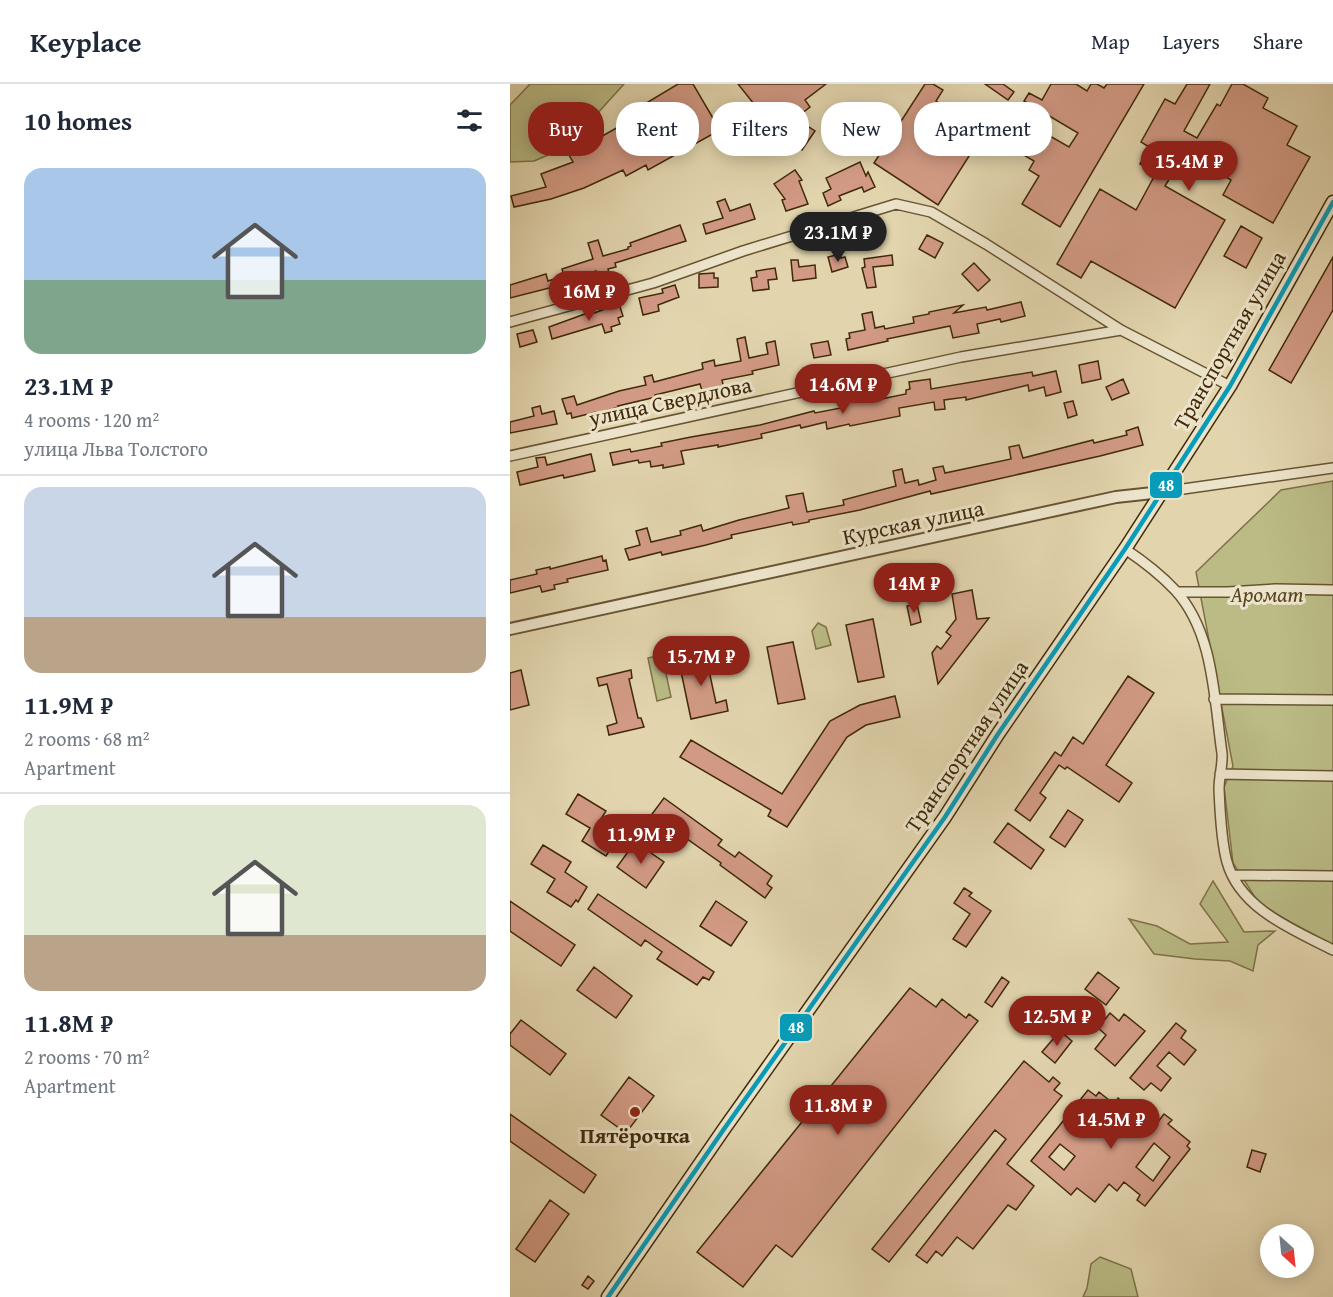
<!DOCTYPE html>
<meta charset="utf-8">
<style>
body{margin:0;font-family:"Gentium Book Plus",serif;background:#f2f2f3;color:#1f2937;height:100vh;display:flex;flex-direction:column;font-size:22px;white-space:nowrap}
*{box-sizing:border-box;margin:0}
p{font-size:20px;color:#747a83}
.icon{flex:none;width:33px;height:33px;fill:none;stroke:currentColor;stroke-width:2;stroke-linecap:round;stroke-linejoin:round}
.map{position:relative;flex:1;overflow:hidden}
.sheet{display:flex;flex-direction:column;background:#fff;width:510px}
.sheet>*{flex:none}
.guide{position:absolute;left:18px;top:18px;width:570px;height:54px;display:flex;gap:12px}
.needle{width:39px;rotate:153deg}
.controls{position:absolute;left:750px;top:1140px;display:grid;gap:12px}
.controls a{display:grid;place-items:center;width:54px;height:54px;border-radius:50%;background:#fff;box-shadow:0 3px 15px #0003;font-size:30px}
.price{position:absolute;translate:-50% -51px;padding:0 14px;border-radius:21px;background:#8f2418;color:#fff;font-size:20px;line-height:39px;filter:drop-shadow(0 2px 3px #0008)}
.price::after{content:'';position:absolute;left:50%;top:36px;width:18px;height:14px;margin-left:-9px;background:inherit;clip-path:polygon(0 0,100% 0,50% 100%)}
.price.active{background:#222;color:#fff}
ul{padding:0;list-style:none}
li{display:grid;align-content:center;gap:12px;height:318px;padding:0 24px}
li+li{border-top:2px solid #e0e1e3}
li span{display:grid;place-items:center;height:186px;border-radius:18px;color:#555}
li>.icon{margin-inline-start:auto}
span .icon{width:108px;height:108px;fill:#fffc;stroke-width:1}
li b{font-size:26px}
h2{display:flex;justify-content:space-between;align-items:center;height:72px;padding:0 24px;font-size:26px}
.pill{padding:0 21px;border-radius:24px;background:#fff;box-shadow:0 3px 15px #0003;font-size:21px;line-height:54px}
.pill.active{background:#8f2418;color:#fff}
header{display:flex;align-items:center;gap:36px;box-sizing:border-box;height:84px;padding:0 30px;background:#fff;border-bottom:2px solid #e0e1e3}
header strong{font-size:28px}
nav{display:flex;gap:33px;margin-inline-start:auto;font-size:21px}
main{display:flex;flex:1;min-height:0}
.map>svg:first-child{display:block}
.green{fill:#babb85;stroke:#7e7247;stroke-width:1.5}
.building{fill:#d29a84;stroke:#412909;stroke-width:1.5;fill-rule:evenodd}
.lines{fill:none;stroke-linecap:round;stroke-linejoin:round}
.minor-casing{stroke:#695432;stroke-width:12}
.tertiary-casing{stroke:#695432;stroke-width:14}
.secondary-casing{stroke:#412909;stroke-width:15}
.minor{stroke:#ece4ca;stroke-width:9}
.tertiary{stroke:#ece4ca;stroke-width:10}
.secondary{stroke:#ece4ca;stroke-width:12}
.bus-1-casing{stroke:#ece4ca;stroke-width:9}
.bus-1{stroke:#069cba;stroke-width:4.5}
.poi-dot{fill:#8f2418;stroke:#ece4ca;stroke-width:2}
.labels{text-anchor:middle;stroke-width:6;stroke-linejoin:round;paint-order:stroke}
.street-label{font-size:22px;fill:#412909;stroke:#ece4ca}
.park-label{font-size:22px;font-style:italic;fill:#594622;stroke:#ece4ca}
.poi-label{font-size:22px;font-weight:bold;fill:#412909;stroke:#ece4ca}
.line-badge{stroke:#ece4ca;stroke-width:2}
.badge-label{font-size:16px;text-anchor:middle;font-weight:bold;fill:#fff}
</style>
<header>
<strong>Keyplace</strong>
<nav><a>Map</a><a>Layers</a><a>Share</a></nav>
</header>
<main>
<section class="sheet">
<h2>10 homes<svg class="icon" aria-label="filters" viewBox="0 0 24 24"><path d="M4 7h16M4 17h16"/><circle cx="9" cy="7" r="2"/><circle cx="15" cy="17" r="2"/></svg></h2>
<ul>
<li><span style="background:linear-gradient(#a9c7e8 60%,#7fa58c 0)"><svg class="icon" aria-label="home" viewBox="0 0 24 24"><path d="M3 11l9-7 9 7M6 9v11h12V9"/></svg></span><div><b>23.1M ₽</b><p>4 rooms · 120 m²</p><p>улица Льва Толстого</p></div></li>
<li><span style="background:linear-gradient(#c9d6e8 70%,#b9a48a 0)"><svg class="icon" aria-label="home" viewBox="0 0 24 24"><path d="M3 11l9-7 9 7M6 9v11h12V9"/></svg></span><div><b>11.9M ₽</b><p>2 rooms · 68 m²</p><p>Apartment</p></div></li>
<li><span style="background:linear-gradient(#dfe7d0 70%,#b9a48a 0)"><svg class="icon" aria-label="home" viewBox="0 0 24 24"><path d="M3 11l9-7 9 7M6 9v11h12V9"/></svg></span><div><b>11.8M ₽</b><p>2 rooms · 70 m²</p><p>Apartment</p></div></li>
</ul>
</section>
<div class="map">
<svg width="823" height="1213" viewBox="0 0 823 1213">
<rect width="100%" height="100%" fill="#e2d5ae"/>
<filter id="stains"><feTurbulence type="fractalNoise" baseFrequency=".00333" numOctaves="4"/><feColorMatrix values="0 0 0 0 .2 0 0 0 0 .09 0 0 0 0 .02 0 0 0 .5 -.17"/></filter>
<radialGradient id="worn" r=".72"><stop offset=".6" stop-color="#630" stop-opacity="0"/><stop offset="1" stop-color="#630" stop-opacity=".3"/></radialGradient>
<!-- green -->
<path class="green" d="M20 0H114L57 63 24 77 0 78V21Z
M823 397V862L750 821 723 779 714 703 723 682 686 488 771 406Z
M308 539 316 543 321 561 306 565 302 547Z
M152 571 161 613 147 617 138 574Z
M703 797 734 848 765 847 748 861 743 887 720 877 685 875 644 870 619 835 647 842 680 860 718 858 690 820Z
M590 1173 621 1185 628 1213H573L577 1204 581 1180Z"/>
<!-- building -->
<path class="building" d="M168 0H183L210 46 138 86 136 81 116 92 113 86 74 104 41 115 4 123 1 112 36 103 31 90 63 78 59 71 87 59 85 56 112 41 108 36Z
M228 0H316L295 16 300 23 291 30 289 27 272 40 263 29 256 35Z
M415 0H423L433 6 426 17 433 22 427 31 468 58 428 121 364 79Z
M475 0H493L504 8 498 16Z
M541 0H566L577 7 581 0H587L594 4 597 0H634L550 143 512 120 529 92 519 86 524 77 490 57 505 32 559 63 568 49 514 17 519 9 532 16Z
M677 0H700L674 47 687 54 707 20 710 22 722 0H733L758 14 753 24 787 42 777 61 800 73 763 139 713 111 721 96 704 86 701 92 662 69 654 84 663 89 655 102 715 136 665 224 581 177 571 194 547 180 590 105 626 126 646 89 630 80 639 63 631 58 655 15 665 20Z
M296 41 305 47 292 66 283 60Z
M350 78 356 92 358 88 365 103 354 108 352 103 329 112 331 116 318 122 313 109 321 105 316 94Z
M285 86 292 96 289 97 298 120 276 127 272 116 275 115 264 100Z
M215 115 220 127 240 120 245 135 196 150 193 140 213 134 207 118Z
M170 141 176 157 105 179 106 183 98 185 100 193 89 196 86 187 62 195 63 197 51 201 0 214V201L36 190 38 197 54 192 52 185 83 175 78 159 88 156 93 172 118 165V163L121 162 120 159Z
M731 142 752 154 736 184 714 172Z
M417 151 433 159 425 174 409 165Z
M330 170 331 174 335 173 338 183 322 188 318 173Z
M382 171 383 181 363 183 366 203 357 204 352 184 355 183 354 175Z
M823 173V226L781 299 759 286Z
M281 176H288L289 183 305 181 306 194 283 197Z
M464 179 480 196 468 207 452 190Z
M265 184 267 195 258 196 259 205 243 207 241 194 247 193 246 187Z
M204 189V194H208V203L189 204V190Z
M165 201 169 213 148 221 149 227 133 231 129 214 153 209 152 205Z
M511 218 515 232 491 238 490 235 467 240 469 249 443 254 440 242 377 255 378 257 338 266 336 255 340 254 339 249 355 246 352 230 362 228 365 244 374 242 375 245 404 239 403 233 419 230V228L453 221 444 229 476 223 477 226Z
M109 220 113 232 108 234 110 240 101 243 102 247 95 249 92 240 42 255 39 243 83 227 84 229Z
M23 246 27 258 10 263 7 250Z
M235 253 239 274 258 270 256 259 265 257 269 281 242 287 243 290 212 296 214 305 193 310 190 300 145 311 146 313 108 322 109 323 87 329 86 328 62 334 61 329 57 330 52 315 64 312 67 321 109 307 136 301 134 293 142 291 144 298 193 285 192 279 204 276 205 282 231 277 227 255Z
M318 257 321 271 304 274 301 260Z
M588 277 591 295 572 299 569 281Z
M546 287 551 308 536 312 534 303 519 307 518 301 456 316V313L434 316 435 325 425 326 424 318 389 324 390 332 340 342 339 340 317 345 316 338 291 344 290 341 251 350 252 354 208 363V361L171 367 174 380 153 384V381L141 383 140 377 129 379 128 376 103 381 100 369 120 365 121 368 152 362 151 359 181 353 250 341 304 327 305 329 336 323 334 313 345 311 359 309 361 317 396 310V306L400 305 399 298 420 295 421 305 522 288 523 292Z
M613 295 619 309 602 316 596 303Z
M563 317 567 331 558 334 554 319Z
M30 322 32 330 44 327 47 340 0 349V338L24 332 22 324Z
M628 343 633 361 590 372 421 410 420 407 350 426 299 436V438L283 441 282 438 221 451 222 454 196 461 152 471 151 468 119 476 115 465 130 461 126 447 137 444 141 458 171 451 170 447 191 441 193 447 229 436 279 424 276 412 293 409 297 428 334 421 333 416 386 402 383 387 392 385 395 399 408 396 409 401 426 396 423 384 433 382 435 389 501 375 499 363 509 361 513 374 583 356 584 359 617 351 616 347Z
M81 370 85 387 54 394 53 391 10 401 7 388 28 383 26 374 35 373 37 381Z
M92 472 93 477 96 476 98 486 57 495 58 498 44 501 45 505 32 508 30 502 0 509V496L27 490 26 486 40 483V485Z
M462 506 467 535 479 534 428 600 422 569 427 562 431 565 441 552 436 548 446 535 442 510Z
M407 520 411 538 401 541 397 522Z
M363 535 374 593 348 598 336 541Z
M283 558 295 615 268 620 257 563Z
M205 570 207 580 198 582 206 619 216 616 218 627 181 635 169 578Z
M11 586 19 621 0 626V589Z
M121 586 122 594 119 595 128 634H131L134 643 99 651 97 642 107 639 97 600 89 602 87 594Z
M618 592 644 609 596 681 622 699 609 718 557 683 555 685 549 681 530 709 536 714 520 737 505 726 545 668 551 672 563 653 573 660Z
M385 612 390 633 356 641 337 653 277 743 258 732 261 726 170 673 181 656 272 710 320 637 350 621Z
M68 710 96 727 89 738 110 750 96 772 72 757 80 744 56 730Z
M154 714 212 756 208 761 225 773 229 768 262 792 257 800 262 804 255 814 210 781 211 779 142 730Z
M558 726 573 736 555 763 540 753Z
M498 739 534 766 521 785 484 758Z
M125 758 154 778 136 804 107 783Z
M33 761 61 778 55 788 77 803 68 818 66 816 61 823 37 808 45 795 21 780Z
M454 804 462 809 459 812 481 827 456 863 443 855 460 830 444 819Z
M88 810 204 888 199 896 193 893 187 901 147 875 152 868 135 856 131 862 78 825Z
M0 817 65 861 51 882 0 847Z
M206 817 237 838 221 862 190 842Z
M84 883 122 912 106 934 67 906Z
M588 888 609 904 596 921 575 905Z
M492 893 499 898 482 923 475 918Z
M400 904 426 923 432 915 456 934 459 930 468 937 282 1173 266 1161 233 1203 187 1168Z
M600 929 609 937 614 930 635 947 605 982 585 965 596 951 588 944Z
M11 936 56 970 40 991 0 961V950Z
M666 939 676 947 671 954 686 966 674 981 659 968 647 982 661 994 651 1007 641 999 634 1006 620 994Z
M550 947 562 957 545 979 532 968Z
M514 977 539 998 543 993 550 999 544 1006 552 1012 497 1080 524 1102 506 1126 498 1121 463 1165 447 1153 432 1172 426 1167 417 1179 406 1171 496 1055 485 1046 379 1178 362 1165Z
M119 993 144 1012 116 1049 91 1031Z
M578 1006 586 1012 589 1008 604 1020 608 1014 644 1043 654 1030 662 1036 658 1040 680 1058 677 1062 680 1065 635 1122 627 1116 630 1111 614 1098 607 1107 599 1100 585 1118 567 1104 561 1111 521 1077ZM644 1059 660 1073 643 1097 626 1083ZM550 1060 565 1072 554 1086 539 1073Z
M0 1030 86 1091 74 1109 0 1057Z
M742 1066 756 1070 750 1088 737 1083Z
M40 1116 59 1130 25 1178 6 1165Z
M78 1192 84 1197 78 1205 72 1201Z"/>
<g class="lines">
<!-- minor casing -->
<g class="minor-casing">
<path id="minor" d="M0 238 143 199 233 167 386 120 421 128 476 160 611 246 720 302
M0 372 451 273 611 246
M652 408 823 384
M615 465C633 477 650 490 665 506 704 548 704 615 712 669 713 681 709 692 709 705 710 727 711 757 717 778 730 825 784 846 823 866
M667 508H718L766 505 823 506
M704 615 823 616
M710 690 823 692
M724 791 823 792"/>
</g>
<!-- tertiary casing -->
<g class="tertiary-casing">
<path id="tertiary" d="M0 545 606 413 652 408"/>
</g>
<!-- secondary casing -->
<g class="secondary-casing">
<path id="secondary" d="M98 1213 214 1045 435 733 488 650 615 465 720 302 823 118"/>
</g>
<!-- minor -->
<use href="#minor" class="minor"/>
<!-- tertiary -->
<use href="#tertiary" class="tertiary"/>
<!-- secondary -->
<use href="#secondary" class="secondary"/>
<!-- bus-1 casing -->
<g class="bus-1-casing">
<path id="bus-1" d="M98 1213 214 1045 435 733 488 650 615 465 720 302 823 118"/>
</g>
<!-- bus-1 -->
<use href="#bus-1" class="bus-1"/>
</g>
<!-- markers -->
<circle class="poi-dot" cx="125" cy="1028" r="6"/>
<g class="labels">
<!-- street labels -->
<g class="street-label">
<text transform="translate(719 256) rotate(-60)" y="8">Транспортная улица</text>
<text transform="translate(160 317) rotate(-12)" y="8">улица Свердлова</text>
<text transform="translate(403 438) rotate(-12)" y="8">Курская улица</text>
<text transform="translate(456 662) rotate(-56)" y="8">Транспортная улица</text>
</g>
<!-- park labels -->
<g class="park-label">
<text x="757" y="518">Аромат</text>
</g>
<!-- poi labels -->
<g class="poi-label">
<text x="125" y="1059">Пятёрочка</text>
</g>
</g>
<g class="line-badge">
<rect x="639" y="387" width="34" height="28" rx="6" fill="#069cba"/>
<rect x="269" y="929" width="34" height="29" rx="6" fill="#069cba"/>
</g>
<g class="badge-label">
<text x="656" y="407">48</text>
<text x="286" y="949">48</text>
</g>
<rect width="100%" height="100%" filter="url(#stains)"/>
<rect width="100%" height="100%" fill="url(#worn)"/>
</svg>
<div class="controls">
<a><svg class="needle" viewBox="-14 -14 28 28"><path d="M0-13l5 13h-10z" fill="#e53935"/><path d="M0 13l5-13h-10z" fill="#747a83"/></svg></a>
</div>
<b class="price" style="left:679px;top:108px">15.4M ₽</b>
<b class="price active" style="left:328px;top:179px">23.1M ₽</b>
<b class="price" style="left:79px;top:238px">16M ₽</b>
<b class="price" style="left:333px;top:331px">14.6M ₽</b>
<b class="price" style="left:404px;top:530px">14M ₽</b>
<b class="price" style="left:191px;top:603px">15.7M ₽</b>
<b class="price" style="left:131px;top:781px">11.9M ₽</b>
<b class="price" style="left:547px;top:963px">12.5M ₽</b>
<b class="price" style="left:328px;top:1052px">11.8M ₽</b>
<b class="price" style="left:601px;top:1066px">14.5M ₽</b>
<div class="guide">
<a class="pill active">Buy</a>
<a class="pill">Rent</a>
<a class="pill">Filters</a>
<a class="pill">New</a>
<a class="pill">Apartment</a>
</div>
</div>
</main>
